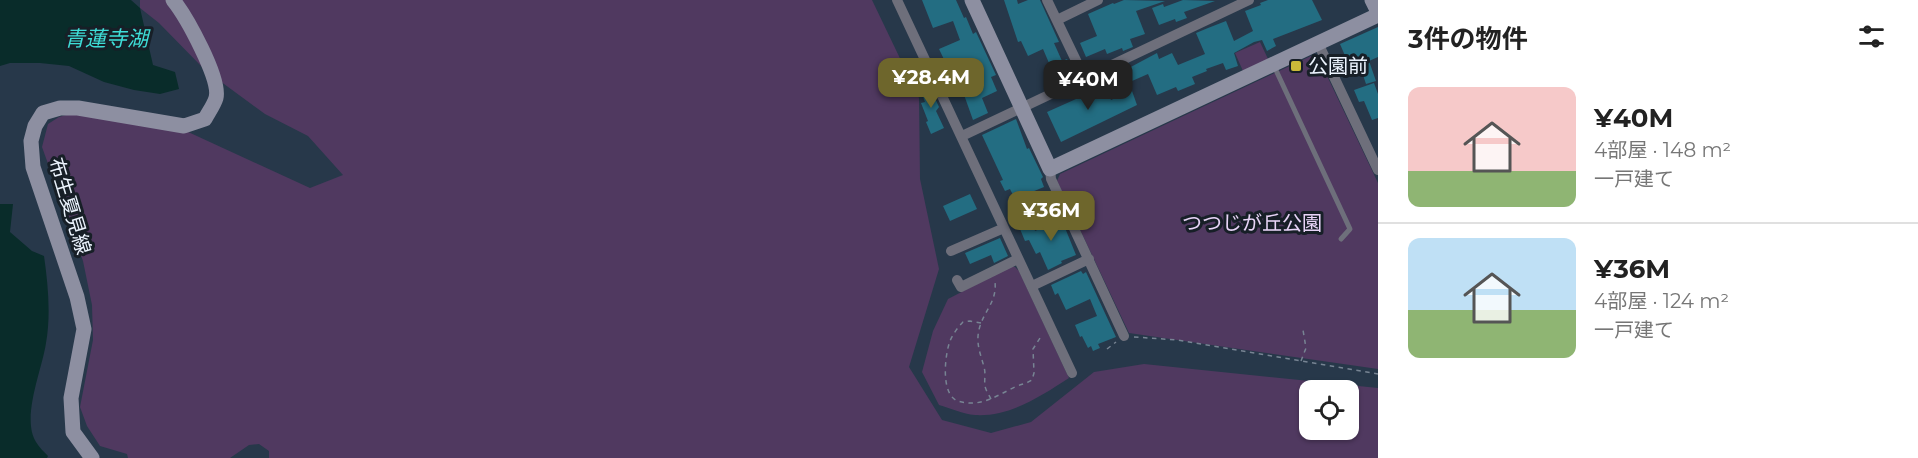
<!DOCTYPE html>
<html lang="ja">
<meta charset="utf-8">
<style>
body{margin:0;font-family:Montserrat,"Noto Sans JP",sans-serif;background:#f2f2f2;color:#222;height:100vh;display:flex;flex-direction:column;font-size:22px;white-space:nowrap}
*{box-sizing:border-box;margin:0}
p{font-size:20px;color:#767676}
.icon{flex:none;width:33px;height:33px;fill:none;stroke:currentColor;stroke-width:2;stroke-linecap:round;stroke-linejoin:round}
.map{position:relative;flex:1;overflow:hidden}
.sheet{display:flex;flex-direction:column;background:#fff;width:540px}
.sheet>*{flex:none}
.fabs{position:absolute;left:1299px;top:380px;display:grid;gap:12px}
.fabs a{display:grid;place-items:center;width:60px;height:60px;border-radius:12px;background:#fff;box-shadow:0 2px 4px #0004;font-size:30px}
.price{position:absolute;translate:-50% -51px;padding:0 14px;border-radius:12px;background:#6e662c;color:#fff;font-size:20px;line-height:39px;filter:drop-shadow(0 2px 3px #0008)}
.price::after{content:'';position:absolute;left:50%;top:36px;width:18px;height:14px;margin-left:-9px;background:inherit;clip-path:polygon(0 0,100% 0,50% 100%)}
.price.on{background:#222;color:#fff}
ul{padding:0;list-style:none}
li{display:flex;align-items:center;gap:18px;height:150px;padding:0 30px}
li+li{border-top:2px solid #e0e0e0}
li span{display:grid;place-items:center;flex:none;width:168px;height:120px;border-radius:12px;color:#555}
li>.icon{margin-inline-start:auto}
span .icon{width:72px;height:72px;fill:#fffc;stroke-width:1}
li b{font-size:26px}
h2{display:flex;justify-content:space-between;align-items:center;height:72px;padding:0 30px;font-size:26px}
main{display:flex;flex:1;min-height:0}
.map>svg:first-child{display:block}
.green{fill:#503960;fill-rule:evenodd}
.water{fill:#092c2a}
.building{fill:#236d82}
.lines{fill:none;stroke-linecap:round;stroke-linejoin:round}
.path{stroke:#778493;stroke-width:1.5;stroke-dasharray:4.5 4.5;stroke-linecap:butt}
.lane{stroke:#6e6f7b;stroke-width:5}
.street{stroke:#6e6f7b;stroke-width:10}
.secondary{stroke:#8d8fa1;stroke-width:15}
.poi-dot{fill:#cbba39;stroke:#171f27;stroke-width:2}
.labels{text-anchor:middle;stroke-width:6;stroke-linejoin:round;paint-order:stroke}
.poi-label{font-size:20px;fill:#ebf3fd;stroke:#171f27;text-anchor:start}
.street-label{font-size:20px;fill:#ebf3fd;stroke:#171f27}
.park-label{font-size:20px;fill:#e8d4f7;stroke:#171f27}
.water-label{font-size:21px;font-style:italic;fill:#3eddd7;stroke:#171f27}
</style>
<main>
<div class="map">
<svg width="1378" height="458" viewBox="0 0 1378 458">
<rect width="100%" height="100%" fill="#27384a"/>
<!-- green -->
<path class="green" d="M140 0H872L919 98 920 179 939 269 909 367 942 420 991 433 1031 422 1094 372 1144 364 1378 388V458H269V451L259 444 249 445 230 458H128L127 454 100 446 87 426 80 407 93 340 92 305 83 261 42 147 48 124 59 117 73 113 186 131 310 188 343 175 308 136 265 114 205 70 159 23 140 8ZM1310 390H1348V429H1310Z
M1260 42 1268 59 1243 71 1235 53Z
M1311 56 1319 59 1378 183V369L1129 333 1057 181 1060 174Z
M1010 267H1015L1019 271 1069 378C1041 396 1010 417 975 415 963 414 950 408 939 405L922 372 933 331 948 299Z"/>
<!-- water -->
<path class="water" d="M0 0H131L140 8 153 65 175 72 179 89 160 94 134 90 104 82 69 66 40 63H10L0 66Z
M0 204H13L10 232 32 251 44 256C48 284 51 315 46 343 42 370 21 418 36 442 39 447 44 452 48 456L47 458H0Z"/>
<!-- building -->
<path class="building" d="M922 0H956L964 18 966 17 973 34 976 32 996 75 991 77 997 91 982 98 988 113 973 120 963 92 965 91 957 73 952 76 939 49 960 40 953 21 933 28Z
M1004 0H1017L1018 4 1028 0H1040L1059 42 1054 43 1062 61 1067 59 1073 71 1059 76 1053 61 1049 63 1043 49 1028 56 1021 41 1018 42Z
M1124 0 1165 1 1136 11 1145 34 1130 39 1133 47 1123 51 1122 48 1107 54 1105 49 1086 57 1080 43 1097 36 1088 14 1113 3 1114 4Z
M1183 0 1215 1 1184 12 1187 18 1176 22 1175 19 1159 25 1152 8 1163 4 1164 7Z
M1268 0H1312L1322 20 1273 39 1276 46 1267 51 1262 40 1254 42 1234 53 1238 66 1226 70 1223 63 1206 69 1207 71 1192 77 1195 84 1178 91 1176 87 1157 95 1148 74 1132 81 1127 69 1157 53 1159 59 1172 53 1178 65 1205 54 1196 33 1208 28 1226 21 1234 41 1253 31 1245 11 1261 5 1260 3Z
M1378 27V57L1369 61 1376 81 1366 84 1360 66 1346 72 1341 60 1346 58 1340 44Z
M1103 82 1111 100 1132 91 1137 105 1061 142 1047 112 1076 99 1074 94Z
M928 83 939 107 936 111 944 128 931 134 926 122 928 121 921 103 925 102 919 86Z
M1374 83 1378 94V118L1372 120 1364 101 1359 102 1354 90Z
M1016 119 1027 149 1029 148 1043 177 1041 179 1044 187 1027 194 1032 203 1020 209 1010 189 1005 191 1000 181 1003 180 982 135Z
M970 194 977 209 950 221 943 206Z
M1059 213 1076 255 1061 261 1062 263 1048 270 1040 252 1036 254 1029 240 1025 241 1020 229 1033 224 1035 231 1052 224 1049 217Z
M1000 238 1008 256 994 263 991 255 970 264 965 253Z
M1081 271 1083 274 1086 272 1116 337 1098 344 1100 348 1093 351 1091 346 1088 348 1082 336 1080 337 1075 325 1097 316 1090 299 1066 310 1058 293 1055 295 1051 285Z"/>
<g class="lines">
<!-- path -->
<path class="path" d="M981 323 970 321 963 322C958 327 953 334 950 341 945 354 940 395 958 401 980 408 996 396 1015 387 1021 384 1026 384 1032 380L1034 373 1033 349 1042 335
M1134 337 1178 340 1378 374
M1107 349 1116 342
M1301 361 1306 348 1303 330
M991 399C989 395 986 391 985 386 984 380 986 374 984 367 980 352 975 342 980 326 985 310 997 301 995 282"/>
<!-- lane -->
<path class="lane" d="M1274 66 1350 229 1341 239"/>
<!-- street -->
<path class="street" d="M897 0 1004 228 951 251
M1047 0 1084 77
M1057 20 1098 0
M1318 43 1378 170
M962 136 1249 0
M1050 169 1051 179 1124 336
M1004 228 1072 373
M957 280 961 287 1018 259
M1032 286 1089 259"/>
<!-- secondary -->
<path class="secondary" d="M972 0 1050 169 1378 15
M1372 0 1378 12
M92 458 73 432 71 398 84 329 77 297 33 167 31 141 35 126 43 113 60 108H78L184 126 205 119C208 113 214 105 216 98 221 79 186 16 173 0"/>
</g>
<!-- markers -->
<rect class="poi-dot" x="1290" y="60" width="12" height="12" rx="3"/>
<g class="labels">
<!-- poi labels -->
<g class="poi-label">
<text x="1308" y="73">公園前</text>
</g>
<!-- street labels -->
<g class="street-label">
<text transform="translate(70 206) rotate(73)" y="7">布生夏見線</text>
</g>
<!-- park labels -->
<g class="park-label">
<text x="1252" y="230">つつじが丘公園</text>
</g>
<!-- water labels -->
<g class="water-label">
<text x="106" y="46">青蓮寺湖</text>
</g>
</g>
</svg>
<div class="fabs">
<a><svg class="icon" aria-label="locate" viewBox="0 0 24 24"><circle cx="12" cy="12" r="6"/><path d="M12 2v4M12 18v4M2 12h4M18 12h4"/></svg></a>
</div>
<b class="price" style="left:931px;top:109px">¥28.4M</b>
<b class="price on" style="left:1088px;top:111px">¥40M</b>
<b class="price" style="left:1051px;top:242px">¥36M</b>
</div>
<section class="sheet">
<h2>3件の物件<svg class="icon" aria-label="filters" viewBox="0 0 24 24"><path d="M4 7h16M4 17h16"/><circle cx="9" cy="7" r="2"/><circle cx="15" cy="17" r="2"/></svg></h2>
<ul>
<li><span style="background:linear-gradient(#f6c9c9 70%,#8fb573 0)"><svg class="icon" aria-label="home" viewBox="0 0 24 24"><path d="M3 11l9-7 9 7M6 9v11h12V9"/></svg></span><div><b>¥40M</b><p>4部屋 · 148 m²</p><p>一戸建て</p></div></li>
<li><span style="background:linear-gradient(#bfe0f5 60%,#8fb573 0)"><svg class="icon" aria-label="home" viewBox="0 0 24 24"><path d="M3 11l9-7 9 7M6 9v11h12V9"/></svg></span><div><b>¥36M</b><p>4部屋 · 124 m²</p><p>一戸建て</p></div></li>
</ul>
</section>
</main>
